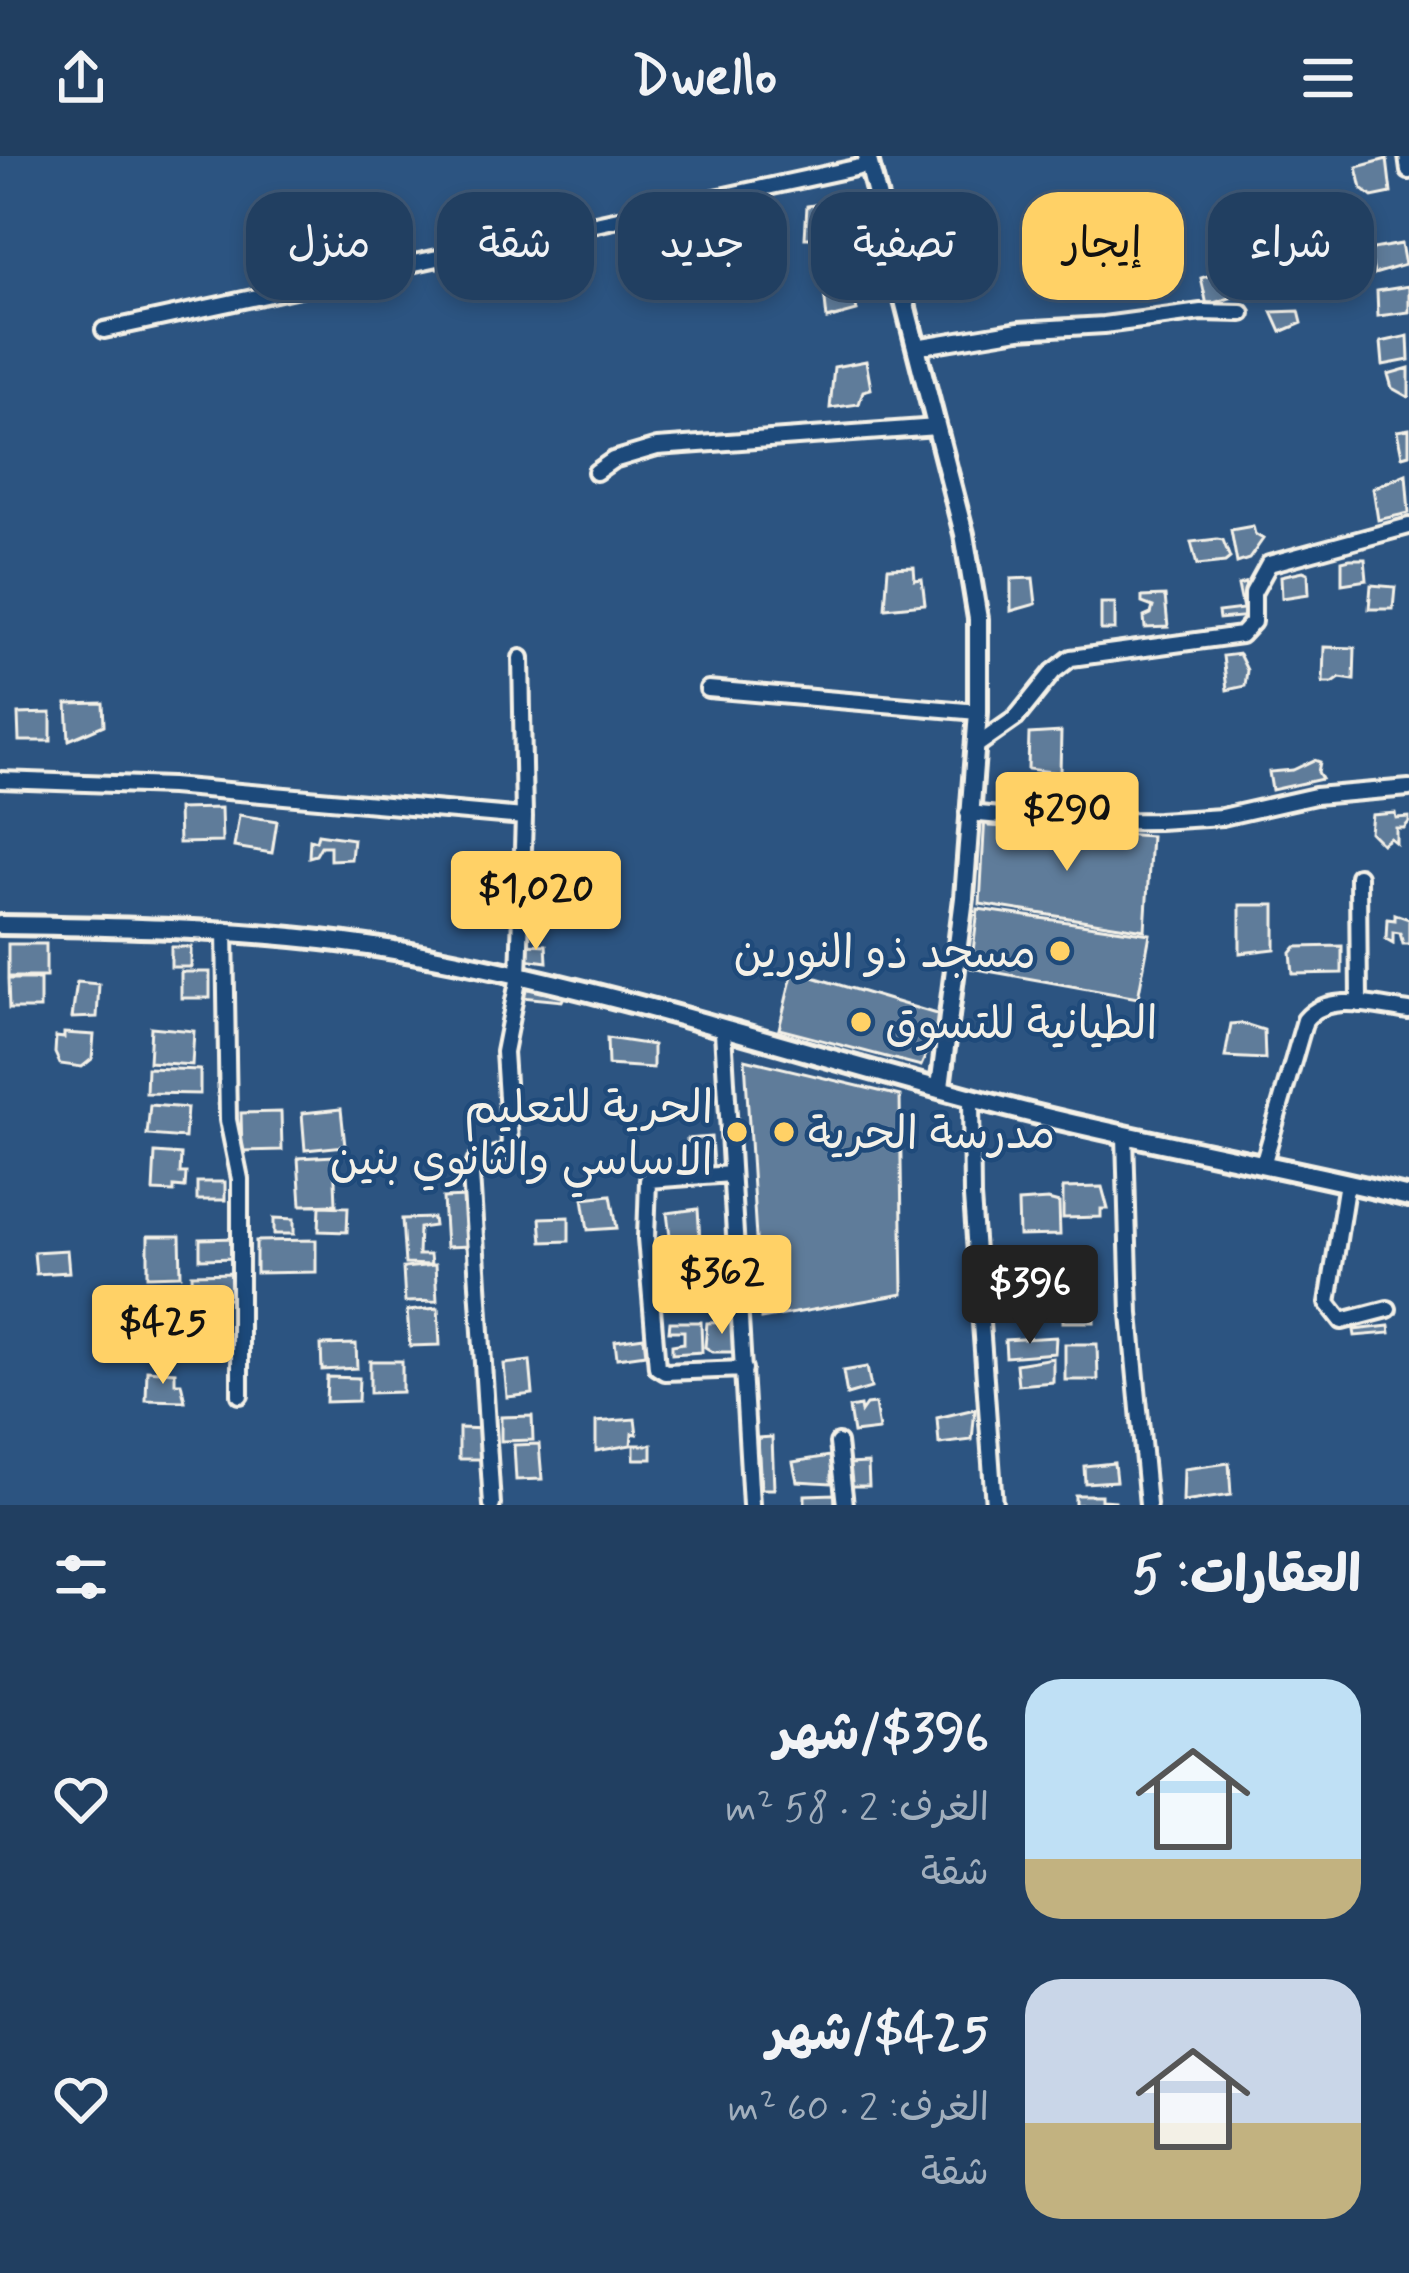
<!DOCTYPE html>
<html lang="ar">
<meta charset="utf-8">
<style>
body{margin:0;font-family:Mynerve,"Playpen Sans Arabic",sans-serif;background:#294667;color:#f1f3f6;direction:rtl;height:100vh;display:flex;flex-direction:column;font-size:45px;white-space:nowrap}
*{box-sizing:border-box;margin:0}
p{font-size:39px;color:#a2afbd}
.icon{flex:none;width:66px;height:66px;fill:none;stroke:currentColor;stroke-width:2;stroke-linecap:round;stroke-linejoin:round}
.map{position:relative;height:1349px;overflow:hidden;direction:ltr}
.drawer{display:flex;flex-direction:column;background:#213f61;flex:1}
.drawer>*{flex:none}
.hud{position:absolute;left:36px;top:36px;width:1338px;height:108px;direction:rtl;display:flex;gap:24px}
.price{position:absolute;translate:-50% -102px;padding:0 27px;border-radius:12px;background:#ffd166;color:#111;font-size:39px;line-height:78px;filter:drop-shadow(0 3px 6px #0008)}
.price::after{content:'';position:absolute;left:50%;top:72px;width:36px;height:27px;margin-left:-18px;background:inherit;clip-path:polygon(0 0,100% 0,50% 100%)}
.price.on{background:#222;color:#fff}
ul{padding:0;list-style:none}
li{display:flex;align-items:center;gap:36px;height:300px;padding:0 48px}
li span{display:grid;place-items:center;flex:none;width:336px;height:240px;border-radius:36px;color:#555}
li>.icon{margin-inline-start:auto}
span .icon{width:144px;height:144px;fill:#fffc;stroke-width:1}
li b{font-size:51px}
h2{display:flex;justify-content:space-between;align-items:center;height:144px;padding:0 48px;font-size:51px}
.chip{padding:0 42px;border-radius:36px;background:#213f61;box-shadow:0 6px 18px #0003,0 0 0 3px #3e5876;font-size:42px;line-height:108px}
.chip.on{background:#ffd166;color:#111}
header{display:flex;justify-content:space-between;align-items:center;height:156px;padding:0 48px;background:#213f61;font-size:54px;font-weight:700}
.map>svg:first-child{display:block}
.building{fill:#5e7b9a;stroke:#f4f1e8;stroke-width:3}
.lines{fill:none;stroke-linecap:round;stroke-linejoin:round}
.minor-casing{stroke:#f4f1e8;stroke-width:22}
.tertiary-casing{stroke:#f4f1e8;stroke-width:26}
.minor{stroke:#1f4a7a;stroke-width:14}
.tertiary{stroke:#1f4a7a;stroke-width:16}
.poi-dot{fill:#ffd166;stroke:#1f4a7a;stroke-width:4.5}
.labels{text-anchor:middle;stroke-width:9;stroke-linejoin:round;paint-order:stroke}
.poi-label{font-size:45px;fill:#f4f1e8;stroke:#1f4a7a;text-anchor:end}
</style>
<header><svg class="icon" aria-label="menu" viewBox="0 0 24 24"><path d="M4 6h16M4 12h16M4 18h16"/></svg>Dwello<svg class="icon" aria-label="share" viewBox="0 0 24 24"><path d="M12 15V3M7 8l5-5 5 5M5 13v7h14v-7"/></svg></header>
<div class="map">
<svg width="1409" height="1349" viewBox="0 0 1409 1349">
<rect width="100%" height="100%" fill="#2c5481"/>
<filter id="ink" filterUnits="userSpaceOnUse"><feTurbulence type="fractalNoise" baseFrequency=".00833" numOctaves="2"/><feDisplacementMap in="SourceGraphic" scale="24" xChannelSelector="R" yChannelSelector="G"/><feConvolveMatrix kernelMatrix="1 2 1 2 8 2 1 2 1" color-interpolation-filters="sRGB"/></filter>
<g filter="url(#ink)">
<!-- building -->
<path class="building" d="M1387 3 1391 37 1372 41 1362 33 1357 11Z
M832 46 833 82H805L807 50Z
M1401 88 1405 109 1374 118 1370 98 1373 93Z
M1178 91 1183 112 1178 119 1139 126 1135 121 1133 100Z
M845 102 857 155 827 163 821 107Z
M1275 104 1283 132 1261 138 1250 111Z
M1237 111 1243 138 1207 149 1201 122Z
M1409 130V156L1378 160 1377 135Z
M1299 155 1302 167 1281 176 1272 156Z
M1408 180 1409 204 1383 209 1381 186Z
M866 205 871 233 863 235 859 248 830 252 834 211Z
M1409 212V240L1408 241 1392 232 1388 218Z
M1409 273V298L1402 300 1397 275Z
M1406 318 1409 357 1378 364 1373 332Z
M1253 370 1255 378 1263 383 1249 403 1237 407 1231 374Z
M1217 383 1223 384 1230 402 1225 406 1197 409 1191 386Z
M1350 403H1365L1367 424 1342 428V405Z
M914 411 915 424 922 423 925 448 885 452 888 412Z
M1303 415 1308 417 1309 438 1282 442 1281 420Z
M1033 422 1036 448 1011 455V423Z
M1245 427 1252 460 1219 463 1218 456 1243 453 1238 429Z
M1371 429 1395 431 1393 453H1369Z
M1165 440 1168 471 1145 472 1144 461 1151 458 1153 451 1142 447V441Z
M1101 447H1115V474H1101Z
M1324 491 1355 492 1354 524 1340 522 1333 527H1323Z
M1239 498 1247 514 1245 530 1227 534 1223 500Z
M103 547 104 569 69 584 67 548Z
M51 557V585H19L18 558Z
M1061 576 1060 617 1028 613 1029 578Z
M1314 604 1320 606 1318 616 1322 623 1272 634 1269 616 1293 614Z
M221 652 222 686 179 687 178 653Z
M1395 657 1396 662 1409 661V666L1404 672H1396V687L1390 682 1382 688 1370 676 1372 659Z
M239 659 277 665 272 697 234 691Z
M985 659 989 670 1151 680 1145 774 980 748Z
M318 678 353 683 351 703 330 704V690H321L316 699 309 701 310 683 316 685Z
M1240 749H1275V793L1240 797Z
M978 753 1150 778 1138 842 971 812Z
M1395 758 1409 763V788H1403L1400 777 1393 776V787L1386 783 1387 763 1395 764Z
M8 788H46V821H8Z
M526 788 546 789 547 806 525 803Z
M1342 790V817L1293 818 1291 797 1296 791Z
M171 791H191V811H171Z
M793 815 943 860 921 910 779 873Z
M181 816H210V842H181Z
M8 823H40V853H9Z
M524 824 567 834 562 845 521 841Z
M77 826 99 828 97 861 72 862Z
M1241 867 1264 874 1265 903 1225 901 1231 868Z
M151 871 194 875 192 909 149 906Z
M64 877 94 879 92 903 82 911 60 908 55 897 56 881 64 882Z
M607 882 653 889V912L608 909Z
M745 903 900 940 903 1138 761 1163Z
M147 912 200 914V938L146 937Z
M150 949 187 952 185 982 147 979Z
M341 953 345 990 305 994 302 957Z
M281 956 282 994 242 995 241 957Z
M711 981 713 1010 688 1011 687 983Z
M155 997 181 999 180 1017H186L185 1032 174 1031V1036L153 1035Z
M334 1000 336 1048 301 1049 298 1002Z
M197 1026H225V1044H197Z
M1102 1031 1108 1053H1101V1061L1063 1062V1032Z
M611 1039 617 1072 588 1074 583 1042Z
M468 1041 471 1090 446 1091 443 1042Z
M1048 1044 1059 1047 1060 1079 1019 1080 1018 1046Z
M320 1050 348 1051 347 1076 319 1075Z
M698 1053 700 1085 671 1087 667 1057Z
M569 1061V1085L542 1086 540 1062Z
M274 1062 294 1063V1078H274Z
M433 1062 434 1070 419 1072 418 1099H430L431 1109 405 1108 402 1063Z
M148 1080H180L181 1119 148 1120Z
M237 1082V1102L200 1103V1083Z
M316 1084V1116L256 1117V1085Z
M67 1094 69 1116 36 1118 34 1096Z
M435 1109 437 1145 405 1146 403 1112Z
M238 1117V1143H193L192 1118Z
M677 1121 678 1128 690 1127 691 1148 665 1149 664 1122Z
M737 1121 738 1146 731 1147 730 1137H724L725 1147 706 1149 704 1124Z
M1093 1132 1094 1166H1063V1133Z
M438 1152 440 1189 410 1190 407 1155Z
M182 1155 183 1189 148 1190 147 1156Z
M670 1166H701L702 1196 672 1198V1189L684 1187V1175H669Z
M736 1166 737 1196H713L705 1191 707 1167Z
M1389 1170 1390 1177 1355 1180 1354 1174Z
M644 1181 646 1198 617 1202 615 1185Z
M1056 1181 1055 1197 1006 1201 1005 1184Z
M356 1188 357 1212 322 1214 321 1189Z
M1065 1188H1097L1098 1224H1065Z
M1053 1202V1226L1018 1229 1016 1208Z
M370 1205H402V1236L370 1237Z
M530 1205 533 1238 507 1241 504 1208Z
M867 1211 871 1232 847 1239 843 1215Z
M147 1214 175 1216V1227H181L185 1245 146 1244Z
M327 1221 359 1222 358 1245 326 1246Z
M875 1248 879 1274 853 1277 849 1252 860 1250 861 1256 866 1249Z
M975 1253 972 1284 939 1288 937 1262Z
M532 1260 533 1284 501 1285V1261Z
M635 1263 637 1278 632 1277 631 1289 596 1295V1266Z
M459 1272 487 1273V1303H459Z
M772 1281 774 1333H761L758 1282Z
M539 1288 542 1323 516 1324 514 1289Z
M634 1289H652V1303H634Z
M836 1299V1318L831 1319V1327L797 1325 793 1306Z
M868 1307 869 1330H848V1308Z
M1114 1307 1116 1325 1085 1327 1084 1310Z
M1229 1307 1231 1339 1183 1346 1184 1313Z
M835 1338V1349H805V1339Z
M1075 1339H1101V1344L1115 1345V1349H1075Z"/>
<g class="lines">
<!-- minor casing -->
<g class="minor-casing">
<path id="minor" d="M1407 0 1409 15
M104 174 869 9
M916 191 1019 174 1104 169 1201 156 1242 157
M596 316 613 304 657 291 937 271
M708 533 978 556
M976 590 1016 562 1053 516 1071 502 1241 479 1253 466V437L1269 408 1409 370
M0 624 171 630 524 661
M968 657 1068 666 1158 665 1222 661 1315 640 1409 632
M1358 720 1359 848
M225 774 228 964 240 1023V1239
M723 875 751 1349
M971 942 972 1041 994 1349
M1125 980 1130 1158 1148 1349
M1263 1009 1305 864C1329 835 1377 851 1409 855
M731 1018 648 1024 646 1082 657 1211 665 1216 744 1213
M1347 1026 1328 1147 1342 1165 1388 1153
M838 1287 845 1349
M492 1349 471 1018 476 1005 505 996 510 988 504 896 519 820 524 661 521 502"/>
</g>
<!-- tertiary casing -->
<g class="tertiary-casing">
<path id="tertiary" d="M867 0 964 378 978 463V556L964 742 940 931
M0 769C145 771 290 773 433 801 616 836 796 895 976 943 1119 982 1265 1006 1409 1041"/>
</g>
<!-- minor -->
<use href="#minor" class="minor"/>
<!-- tertiary -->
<use href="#tertiary" class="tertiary"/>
</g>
</g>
<!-- markers -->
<g class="poi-dot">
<circle cx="1060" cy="795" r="12"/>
<circle cx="861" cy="866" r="12"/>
<circle cx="737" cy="976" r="12"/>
<circle cx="784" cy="976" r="12"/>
</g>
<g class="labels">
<!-- poi labels -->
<g class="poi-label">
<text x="1036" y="811">مسجد ذو النورين</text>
<text x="885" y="882" text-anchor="start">الطيانية للتسوق</text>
<text x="713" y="966">الحرية للتعليم<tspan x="713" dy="52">الاساسي والثانوي بنين</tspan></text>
<text x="808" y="992" text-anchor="start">مدرسة الحرية</text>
</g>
</g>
</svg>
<b class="price" style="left:1067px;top:718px">$290</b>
<b class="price" style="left:536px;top:797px">$1,020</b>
<b class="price" style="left:722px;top:1181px">$362</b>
<b class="price on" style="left:1030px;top:1191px">$396</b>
<b class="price" style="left:163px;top:1231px">$425</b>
<div class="hud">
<a class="chip">شراء</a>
<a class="chip on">إيجار</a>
<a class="chip">تصفية</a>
<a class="chip">جديد</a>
<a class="chip">شقة</a>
<a class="chip">منزل</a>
</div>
</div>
<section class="drawer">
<h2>العقارات: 5<svg class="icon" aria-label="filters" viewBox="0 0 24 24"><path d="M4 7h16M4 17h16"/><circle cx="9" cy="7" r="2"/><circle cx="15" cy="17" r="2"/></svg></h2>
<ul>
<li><span style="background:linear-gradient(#bfe0f5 75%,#c2b280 0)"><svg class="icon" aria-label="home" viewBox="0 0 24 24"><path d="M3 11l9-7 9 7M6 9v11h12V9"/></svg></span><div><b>$396/شهر</b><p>الغرف: 2 · 58 m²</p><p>شقة</p></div><svg class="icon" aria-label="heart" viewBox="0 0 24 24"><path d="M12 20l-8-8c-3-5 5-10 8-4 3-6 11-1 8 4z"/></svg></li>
<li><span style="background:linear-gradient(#c9d6e8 60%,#c2b280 0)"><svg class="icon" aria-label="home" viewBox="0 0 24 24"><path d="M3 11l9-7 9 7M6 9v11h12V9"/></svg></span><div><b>$425/شهر</b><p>الغرف: 2 · 60 m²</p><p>شقة</p></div><svg class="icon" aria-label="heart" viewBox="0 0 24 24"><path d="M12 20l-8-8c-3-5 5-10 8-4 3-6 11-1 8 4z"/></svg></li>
</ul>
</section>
